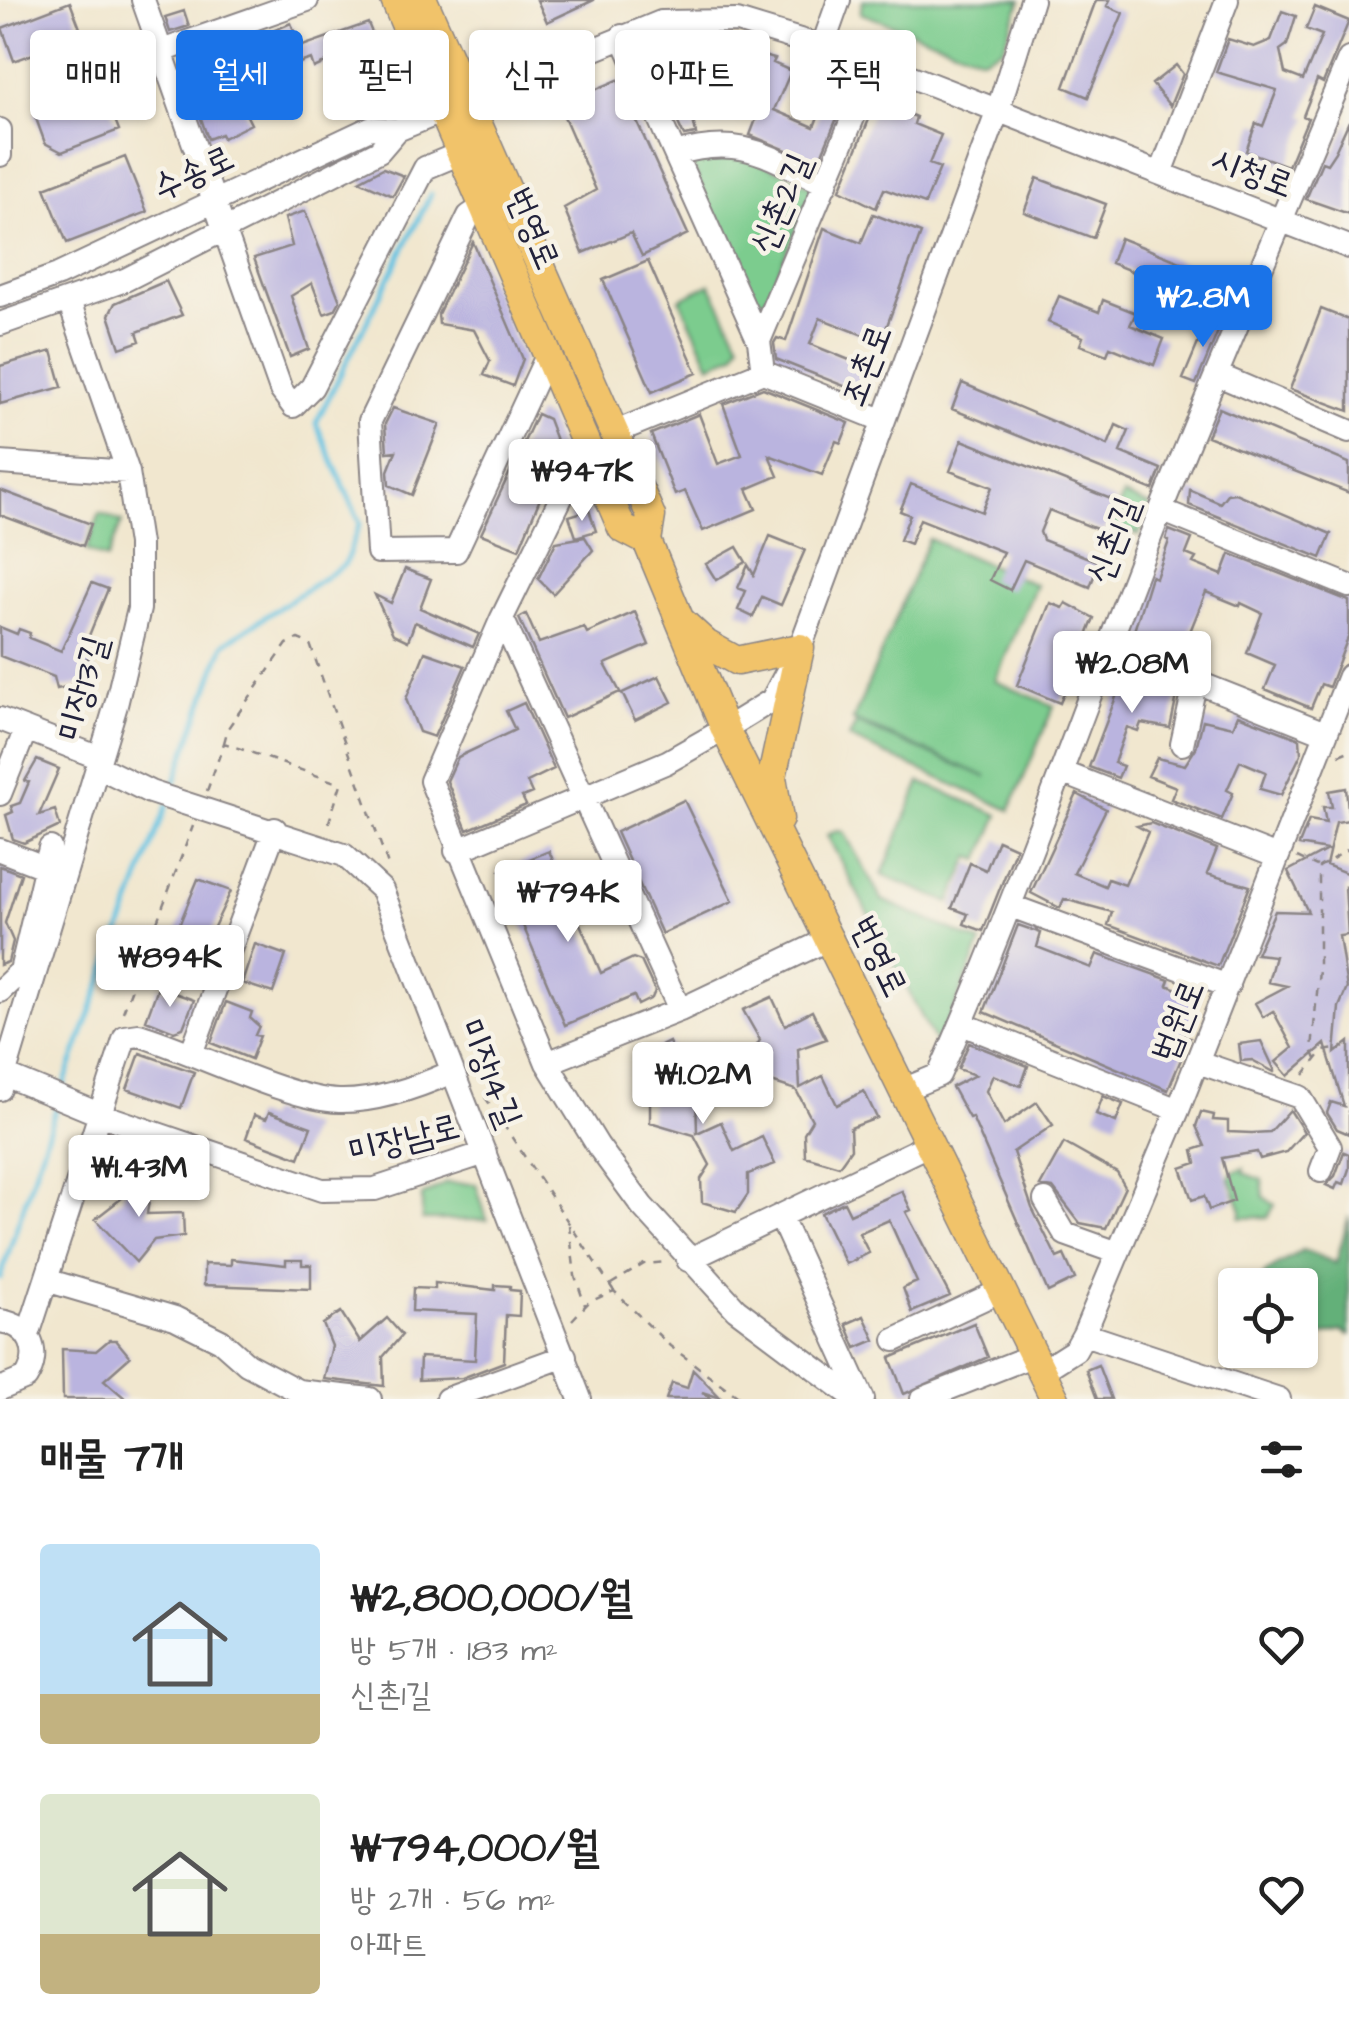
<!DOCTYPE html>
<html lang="ko">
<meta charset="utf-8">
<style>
body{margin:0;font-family:"Architects Daughter","Poor Story",sans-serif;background:#f2f2f2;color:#222;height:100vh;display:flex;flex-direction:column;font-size:38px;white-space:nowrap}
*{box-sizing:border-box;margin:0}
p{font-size:32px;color:#767676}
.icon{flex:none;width:55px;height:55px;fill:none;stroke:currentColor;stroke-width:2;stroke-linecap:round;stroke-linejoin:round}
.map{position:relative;height:1399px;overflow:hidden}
.details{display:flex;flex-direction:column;background:#fff;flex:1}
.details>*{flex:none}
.hud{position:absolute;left:30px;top:30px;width:1290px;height:90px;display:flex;gap:20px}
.fabs{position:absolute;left:1218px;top:1268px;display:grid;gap:20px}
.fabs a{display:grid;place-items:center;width:100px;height:100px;border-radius:10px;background:#fff;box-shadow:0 2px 8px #0004;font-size:50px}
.price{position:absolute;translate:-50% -85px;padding:0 22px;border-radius:10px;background:#fff;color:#222;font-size:32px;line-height:65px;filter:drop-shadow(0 2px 5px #0008)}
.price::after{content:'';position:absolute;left:50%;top:60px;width:30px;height:22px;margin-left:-15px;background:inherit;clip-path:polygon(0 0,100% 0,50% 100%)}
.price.current{background:#1a73e8;color:#fff}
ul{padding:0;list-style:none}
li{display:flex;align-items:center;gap:30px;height:250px;padding:0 40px}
li span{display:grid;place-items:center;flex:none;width:280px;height:200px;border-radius:10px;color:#555}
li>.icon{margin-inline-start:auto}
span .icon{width:120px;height:120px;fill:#fffc;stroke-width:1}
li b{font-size:42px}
h2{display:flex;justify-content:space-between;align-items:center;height:120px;padding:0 40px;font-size:42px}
.tag{padding:0 35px;border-radius:10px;background:#fff;box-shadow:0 2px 8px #0004;font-size:35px;line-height:90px}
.tag.current{background:#1a73e8;color:#fff}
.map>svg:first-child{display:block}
.green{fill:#7bcc8e;stroke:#4e7764;stroke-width:2.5}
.forest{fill:#64b079;stroke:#43695a;stroke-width:2.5}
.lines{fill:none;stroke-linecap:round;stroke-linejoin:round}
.stream{stroke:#64c3e2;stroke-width:5}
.building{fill:#bab4df}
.minor-casing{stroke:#8a8485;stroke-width:26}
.major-casing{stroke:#8a8485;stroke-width:31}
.path{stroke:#8a8485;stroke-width:2.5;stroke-dasharray:8 8;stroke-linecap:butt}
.minor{stroke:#fff;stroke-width:22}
.major{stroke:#f1c36a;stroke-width:28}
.labels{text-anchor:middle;stroke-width:9;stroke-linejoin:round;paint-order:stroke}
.street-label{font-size:35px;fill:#22223b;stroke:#f7f3e8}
</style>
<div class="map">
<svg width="1349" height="1399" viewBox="0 0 1349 1399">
<rect width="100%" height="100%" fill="#f7f3e8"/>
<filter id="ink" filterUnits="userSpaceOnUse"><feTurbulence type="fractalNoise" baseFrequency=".01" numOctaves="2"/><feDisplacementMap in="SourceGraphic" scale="20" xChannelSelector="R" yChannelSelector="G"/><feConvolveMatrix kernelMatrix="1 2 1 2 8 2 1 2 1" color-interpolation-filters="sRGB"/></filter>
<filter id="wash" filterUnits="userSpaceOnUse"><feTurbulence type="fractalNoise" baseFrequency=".0048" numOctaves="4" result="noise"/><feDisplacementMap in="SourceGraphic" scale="40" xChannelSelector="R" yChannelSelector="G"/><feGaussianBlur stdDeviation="2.25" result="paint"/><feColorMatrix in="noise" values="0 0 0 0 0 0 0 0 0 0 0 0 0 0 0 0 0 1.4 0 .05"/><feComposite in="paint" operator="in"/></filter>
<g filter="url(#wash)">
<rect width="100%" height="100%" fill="#f1e7cf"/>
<!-- green -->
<path class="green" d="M863 0H1021L1003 48 982 58 860 13Z
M734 150 813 187 767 299 751 301 745 297 688 155Z
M710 284 740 343 735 353 710 365 680 299Z
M1123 495 1150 506 1139 535 1112 524Z
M100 513 122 522 107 559 86 550Z
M929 539 1036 585 995 681 1054 706 1010 810 849 738 856 723 987 777 853 720Z
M920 782 999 815 980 860 970 857 950 903 882 875Z
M837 831 844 832 882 900 981 943 938 1048 827 835Z
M1244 1168 1243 1173 1262 1180 1264 1198 1275 1205 1268 1217 1240 1218 1242 1210 1230 1179 1232 1172Z
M446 1183 476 1184 487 1220H422V1196Z"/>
<!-- forest -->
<path class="forest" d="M1349 1216V1335L1342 1331 1300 1341V1285H1259L1266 1272 1303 1250 1336 1263Z"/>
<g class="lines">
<!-- stream -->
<path class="stream" d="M172 790 224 644 345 564 360 523 316 423 431 194
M62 1090 167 805
M0 1278 57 1105"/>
</g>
<g id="blocks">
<!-- building -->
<path class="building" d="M537 0H594L547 22Z
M1096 0H1110L1107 6 1123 13 1088 97 1064 87Z
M70 2 83 36 14 61 2 28Z
M1315 7 1349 21 1323 83 1317 80 1303 116 1308 118 1288 166 1246 151 1256 123 1263 126 1277 90 1216 72 1228 39 1254 47 1271 40 1282 11 1296 16 1287 45 1280 50 1285 73 1303 80 1322 35 1306 29Z
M184 11 189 26 170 32 165 17Z
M291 23 300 47 368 23 375 40 314 68 311 59 288 67 285 59 246 73 236 47Z
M684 46 689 76 667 80 669 94 665 95 647 55Z
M736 49 775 59 773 63 791 71 774 110 814 127 830 85 848 92 818 163 750 135 760 109 727 106 729 96 716 95 720 50Z
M93 64 119 130 62 152 45 143 34 113 76 97 67 74Z
M1176 65 1183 74 1170 106 1152 84Z
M618 80 688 234 642 256 631 233 583 253 564 208 596 190 559 105Z
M230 82 251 124 223 138 221 134 208 139 193 95Z
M879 95 907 106 904 112 916 117 914 124 941 135 929 164 940 168 925 204 884 189 876 208 840 190Z
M690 106 696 134 684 136 672 110Z
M1349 121V214L1306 199 1322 162 1327 164 1335 152Z
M125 157 147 212 67 243 45 188Z
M383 168 404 176 393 196 359 181Z
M1037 178 1106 204 1093 238 1024 212Z
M305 211 340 301 335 310 324 314 312 283 291 296 309 349 290 357 254 258 292 246 285 218Z
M873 214 921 233 881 342 820 318 810 344 874 370 864 394 776 359 774 343 777 338 786 341 824 228 861 243Z
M1120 238 1188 265 1184 274 1192 278 1186 293 1111 263Z
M473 242 523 359 513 386 484 375 490 361 474 330 439 324 438 314Z
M648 261 697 373 652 392 603 280Z
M166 281 182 315 137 332 140 341 120 348 109 315 115 303Z
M1059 296 1099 312 1103 300 1136 313 1130 325 1164 339 1154 365 1110 347 1107 355 1080 345 1083 337 1048 322Z
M1321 309 1349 320V411L1290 389Z
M1209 317 1222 322 1196 384 1183 379Z
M52 351 62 387 0 404V366Z
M962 383 1108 445 1116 425 1129 431 1120 452 1161 469 1153 490 952 409Z
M763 388 849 423 841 443 836 441 822 475 769 455 778 476 747 489 756 509 703 531 685 491 675 495 651 434 699 414 718 464 742 455 723 404Z
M393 408 440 424 412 495 389 485 388 471 396 451 387 452 385 424Z
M1219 408 1349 463V493L1207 436Z
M537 414 548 419 560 451 519 549 481 534Z
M962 440 1116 501 1104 532 1049 510 1040 532 1043 540 1099 562 1090 587 1024 560 1010 590 990 580 1003 552 920 519 910 544 900 540 910 515 900 511 911 484 982 512 992 487 950 471Z
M0 490 91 524 83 546 0 515Z
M1190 490 1220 503 1227 494 1235 493 1331 534 1321 558 1189 505Z
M589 510 596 531 576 537 569 516Z
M1169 530 1192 539 1186 554 1196 558 1193 563 1222 575 1230 554 1349 601V635L1329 687 1321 684 1311 708 1265 689 1275 665 1247 653 1262 613 1241 603 1240 606 1206 592 1179 659 1158 651 1159 646 1134 631 1151 576 1156 578 1169 541 1166 539Z
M770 536 805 550 781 605 762 597 753 617 738 610 746 591 738 588 748 565 754 575Z
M585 537 593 550 553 594 538 579 556 542Z
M737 547 746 562 716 580 706 564Z
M405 569 431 579 420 608 479 634 473 647 415 622 408 641 393 634 375 595 391 603Z
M92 583 108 589 79 660 89 658 94 665 93 681 57 689 54 677 0 656V627L17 634 19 629 30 633 29 638 61 651Z
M1050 603 1063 608 1066 603 1094 618 1060 703 1017 685Z
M635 612 649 645 605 664 620 692 564 718 519 618 526 614 539 643 584 627 587 633Z
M425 652 465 666 434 737 419 732 406 699Z
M1119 668 1178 691 1170 728 1141 723 1138 731 1127 727 1114 763 1123 766 1118 778 1089 767 1116 697Z
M659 676 672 702 635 720 622 693Z
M524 703 554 769 527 782 532 793 522 797 526 805 467 830 447 781 458 757 515 730 506 711Z
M1238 715 1300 739 1301 754 1281 795 1260 789 1266 772 1240 761 1227 790 1233 793 1222 819 1171 799 1176 787 1148 776 1157 758 1185 765 1196 748 1203 720 1233 727Z
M37 760 59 769 39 815 55 810 60 826 24 843 13 839 6 815 13 812 11 806 20 803 29 782 25 781Z
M1346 788 1349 820 1336 822 1326 865 1349 874V888L1345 887 1348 935 1339 936 1347 988 1339 1007 1335 1053 1349 1042V1134L1337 1129 1327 1113 1331 1102 1344 1106 1325 1044 1288 1076 1276 1062 1293 1048 1273 1011 1263 1017 1255 1003 1287 986 1268 982 1275 956 1256 954 1275 911 1308 912 1288 871 1327 850 1299 845 1309 820 1326 823 1323 807H1332L1329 791Z
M1077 794 1106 809 1074 873 1105 886 1108 879 1125 885 1148 832 1137 826 1151 823 1217 849 1207 874 1250 886 1218 966 1108 925 1112 912 1064 899 1060 908 1031 893Z
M684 800 733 901 662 934 616 832Z
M998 840 1016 848 983 931 964 924 968 914 952 908 970 863 986 870Z
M549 851 601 973 633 958 641 961 655 991 652 998 638 1005 634 996 565 1025 500 871Z
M0 866 21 874 5 923 13 941 8 962 0 965Z
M198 879 231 891 195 967 166 957Z
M1018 925 1041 933 1037 947 1091 968 1097 954 1169 980 1167 985 1200 999 1184 1036 1190 1038 1168 1090 984 1012Z
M255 944 286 955 273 993 242 983Z
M158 987 194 1000 183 1028 174 1031 146 1020Z
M772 997 785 1025 812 1011 826 1039 798 1049 800 1088 823 1076 837 1105 864 1091 877 1118 850 1128 851 1149 839 1166 805 1156 804 1133 812 1120 796 1090 753 1076 752 1054 760 1040 743 1010Z
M226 1002 252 1012 250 1018 259 1026 255 1035 260 1036 251 1059 211 1043Z
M1261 1041 1275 1071 1274 1072 1252 1060 1241 1061 1239 1044Z
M669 1042 683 1071 710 1057 723 1084 696 1094 697 1133 721 1122 734 1151 762 1137 775 1164 748 1174V1194L736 1212 702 1202 701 1179 710 1165 694 1135 650 1122V1099L658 1086 641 1056Z
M969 1043 1028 1066 1021 1086 993 1075 986 1091 1004 1125 1037 1102 1053 1125 1013 1152 1032 1208 1057 1258 1064 1255 1075 1279 1048 1292 972 1117 969 1118 952 1087 975 1075 958 1069Z
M140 1053 194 1072 181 1108 127 1089Z
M1103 1096 1123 1104 1116 1122 1096 1114Z
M1290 1110 1304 1132 1286 1152 1260 1159 1257 1152 1222 1158 1234 1201 1209 1210 1204 1196 1192 1200 1181 1168 1196 1163 1193 1150 1205 1146 1196 1126 1201 1112 1214 1115 1213 1120 1228 1121V1132L1252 1133 1270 1132Z
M269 1112 311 1127 299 1158 246 1138 254 1115 266 1119Z
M1064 1143 1117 1173 1125 1187 1106 1228 1080 1223 1053 1188 1040 1186Z
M1344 1152 1349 1154V1169L1344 1184 1338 1182 1335 1189 1326 1185 1335 1176Z
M130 1176 152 1179 147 1214 183 1213 184 1236 154 1240 136 1262 95 1219 122 1198Z
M902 1191 911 1210 906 1212 950 1296 912 1312 903 1288 917 1282 889 1220 859 1233 869 1253 846 1264 821 1213 844 1202 850 1214Z
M231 1259 286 1265V1260H302V1265H311V1289L204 1285V1264L231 1265Z
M435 1283 495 1290V1285L510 1286V1290L520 1291 519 1316 506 1315 504 1362 462 1378 419 1380 420 1357 475 1360 477 1314 412 1311 413 1288 435 1289Z
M341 1312 360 1342 387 1318 402 1335 383 1357 384 1386 324 1379 332 1346 323 1324Z
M864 1316 875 1340 856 1348 846 1324Z
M974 1323 988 1357 904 1394 890 1358Z
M109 1340H116L130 1357 104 1380 126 1399H63L62 1349 96 1351Z
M1098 1365 1111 1399H1097L1086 1370Z
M693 1369 721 1398 702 1392 712 1399H666L672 1383 687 1388Z"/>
</g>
</g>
<g filter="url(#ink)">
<use href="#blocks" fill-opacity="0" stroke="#8a8485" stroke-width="2.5"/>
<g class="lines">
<!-- minor casing -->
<g class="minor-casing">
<path id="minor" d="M143 0 281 390 293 406 312 387 425 168 475 147
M622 36 759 341
M823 45 839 0
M162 51 307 0
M0 130V155
M397 130 661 22 737 21 876 63 1349 247
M675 154C741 134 767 156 826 184
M1161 173 1227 0
M496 198 469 216 370 421 378 552 456 551 547 356
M0 296 58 275 370 128 397 130 379 151 125 280 0 324
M763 372 759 341 876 63
M1218 375 1349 431
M613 433 763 372 882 420
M587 445 502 618 431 781 547 1063 598 1146 642 1206 736 1309 856 1399
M0 463 128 472
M1161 510 1349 586
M502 618 680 1010
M1108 647 1325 733
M0 719 100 758
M1182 744 1196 680
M97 766 150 792 344 855 382 890 580 1399
M1064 773 1275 856
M0 794 26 729
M0 850 44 867
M456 851 667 762 725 729 772 700 800 648 997 113 1032 0
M1011 906 1228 986
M0 991 21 971 50 848
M962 1024 1178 1110
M192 1051 275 829
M1198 1062 1300 1097 1330 1147 1321 1171
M547 1063 680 1010 831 938
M0 1073 99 1114 322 1190 375 1189 485 1153
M0 1089 116 705 139 609V544L128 472 69 301
M903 1090 939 1075C1021 890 1086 700 1160 512 1221 360 1286 210 1349 59
M1045 1200 1065 1234 1118 1253
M780 1216 863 1399
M688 1260 930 1144
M46 1280 175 1318 221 1341 247 1364 298 1391 370 1399
M0 1321C31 1325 42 1353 26 1378L0 1389
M1084 1334 1279 1399
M28 1335 125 1037 139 1035C192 1051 290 1100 339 1101 377 1102 418 1087 452 1072
M895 1340 1002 1290
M1042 1371 1075 1350 1084 1334 1178 1110 1349 676
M447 1399 565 1356
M922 1399 1034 1355"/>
</g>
<!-- major casing -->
<g class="major-casing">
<path id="major" d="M395 0 622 528 647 541
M423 0 651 516 647 541 725 729 1055 1399
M682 622 706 644 737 661 800 648 772 777 779 819"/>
</g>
<!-- path -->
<path class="path" d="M224 743 228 728 287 644 298 639 310 644 389 868
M1339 755 1349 751
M207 791 224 743 341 784 327 828
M1297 857 1317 866
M123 1012 193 826
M1316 1059 1312 1050 1319 970V867L1349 849
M1304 1075 1323 1051 1336 1049
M485 1097 614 1291
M569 1225 575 1276 585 1305
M611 1284 644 1264 667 1262
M572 1320 589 1302 614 1291 670 1346 741 1399"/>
<!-- minor -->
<use href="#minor" class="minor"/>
<!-- major -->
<use href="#major" class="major"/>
</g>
</g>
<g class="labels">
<!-- street labels -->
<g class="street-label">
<text transform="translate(1253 171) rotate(21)" y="12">시청로</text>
<text transform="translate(193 172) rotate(-25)" y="12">수송로</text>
<text transform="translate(780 203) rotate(-67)" y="12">신촌2길</text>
<text transform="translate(534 228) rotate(67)" y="12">번영로</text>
<text transform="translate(865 365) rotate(-69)" y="12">조촌로</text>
<text transform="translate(1112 540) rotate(-69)" y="12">신촌1길</text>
<text transform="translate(82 688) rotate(-75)" y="12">미장13길</text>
<text transform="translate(880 956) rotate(64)" y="12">번영로</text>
<text transform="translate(1177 1020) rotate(-68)" y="12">법원로</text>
<text transform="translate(491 1073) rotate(68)" y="12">미장14길</text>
<text transform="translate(404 1138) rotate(-14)" y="12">미장남로</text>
</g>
</g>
</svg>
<div class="fabs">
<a><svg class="icon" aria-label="locate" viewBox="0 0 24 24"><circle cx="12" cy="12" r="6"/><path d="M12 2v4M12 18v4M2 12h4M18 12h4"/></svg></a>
</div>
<b class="price current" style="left:1203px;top:350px">₩2.8M</b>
<b class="price" style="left:582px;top:524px">₩947K</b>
<b class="price" style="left:1132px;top:716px">₩2.08M</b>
<b class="price" style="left:568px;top:945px">₩794K</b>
<b class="price" style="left:170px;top:1010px">₩894K</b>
<b class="price" style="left:703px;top:1127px">₩1.02M</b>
<b class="price" style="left:139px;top:1220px">₩1.43M</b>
<div class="hud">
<a class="tag">매매</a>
<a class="tag current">월세</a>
<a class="tag">필터</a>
<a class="tag">신규</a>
<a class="tag">아파트</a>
<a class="tag">주택</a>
</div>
</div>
<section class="details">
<h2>매물 7개<svg class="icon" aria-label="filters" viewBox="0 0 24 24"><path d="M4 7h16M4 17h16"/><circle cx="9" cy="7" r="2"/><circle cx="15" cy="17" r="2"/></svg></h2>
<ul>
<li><span style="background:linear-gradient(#bfe0f5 75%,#c2b280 0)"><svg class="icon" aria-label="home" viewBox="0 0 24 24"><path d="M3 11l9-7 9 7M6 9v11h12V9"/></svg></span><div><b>₩2,800,000/월</b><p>방 5개 · 183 m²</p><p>신촌1길</p></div><svg class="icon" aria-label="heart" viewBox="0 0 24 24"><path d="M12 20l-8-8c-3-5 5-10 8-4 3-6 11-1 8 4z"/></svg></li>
<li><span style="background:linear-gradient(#dfe7d0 70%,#c2b280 0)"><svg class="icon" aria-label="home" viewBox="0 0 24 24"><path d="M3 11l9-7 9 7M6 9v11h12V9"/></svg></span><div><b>₩794,000/월</b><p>방 2개 · 56 m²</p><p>아파트</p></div><svg class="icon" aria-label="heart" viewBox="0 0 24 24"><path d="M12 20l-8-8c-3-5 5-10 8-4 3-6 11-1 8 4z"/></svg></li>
</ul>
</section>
